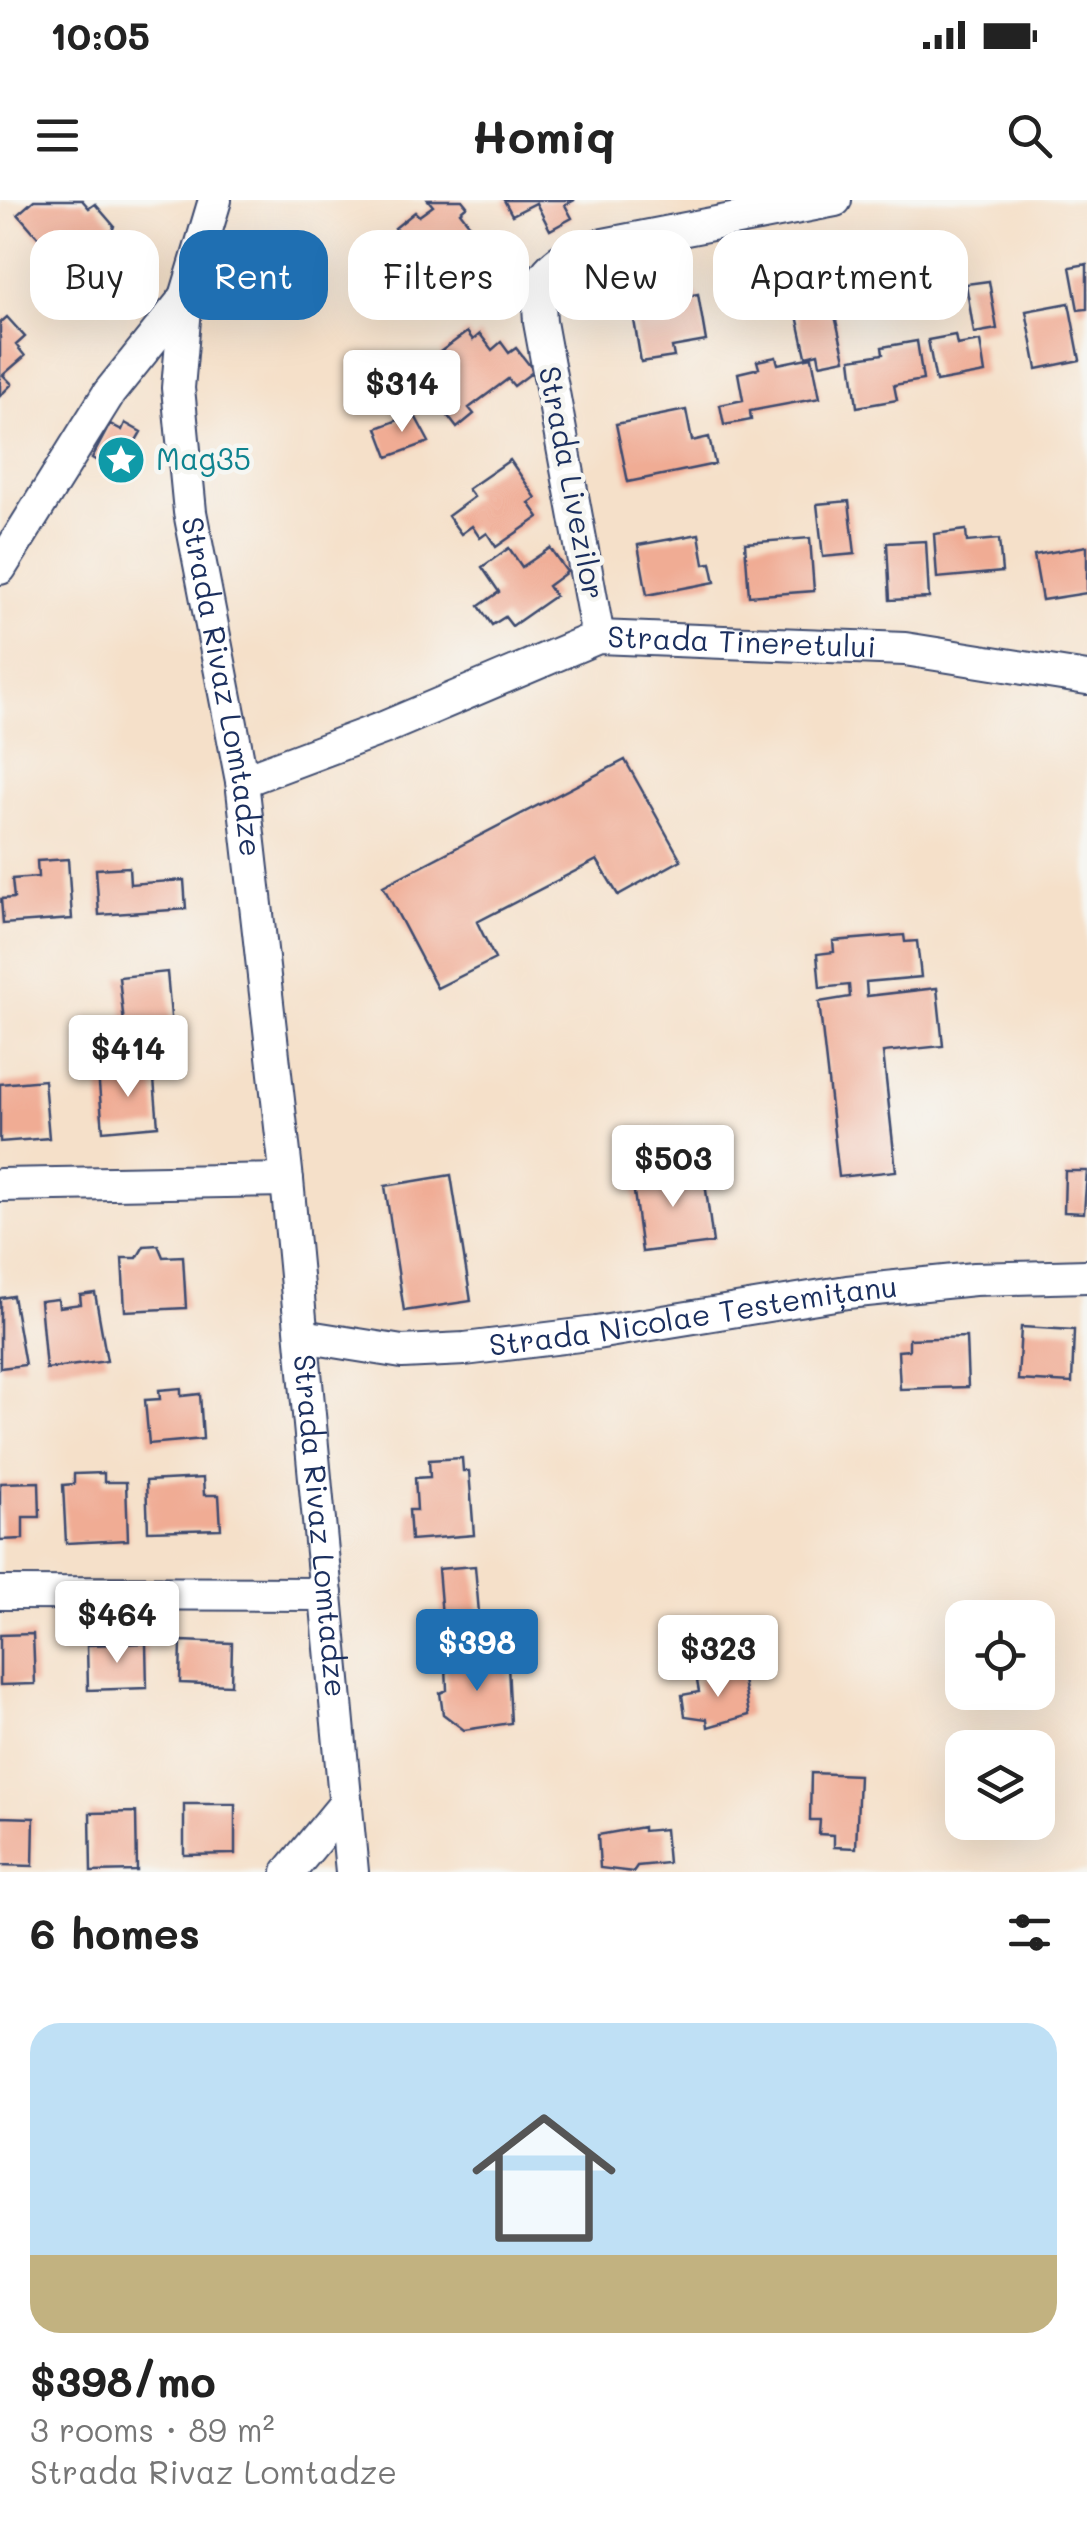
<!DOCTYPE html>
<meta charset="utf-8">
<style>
body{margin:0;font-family:Mali,sans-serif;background:#f2f2f2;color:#222;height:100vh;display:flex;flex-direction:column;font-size:38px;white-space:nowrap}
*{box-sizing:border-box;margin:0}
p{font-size:32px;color:#767676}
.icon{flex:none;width:55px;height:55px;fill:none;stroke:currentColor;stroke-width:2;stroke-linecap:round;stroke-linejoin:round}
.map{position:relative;height:1672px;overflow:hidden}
.side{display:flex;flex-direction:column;background:#fff;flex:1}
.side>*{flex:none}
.top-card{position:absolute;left:30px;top:30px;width:1028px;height:90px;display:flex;gap:20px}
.tools{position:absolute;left:945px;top:1400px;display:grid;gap:20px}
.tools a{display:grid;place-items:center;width:110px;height:110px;border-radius:20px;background:#fff;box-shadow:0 10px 40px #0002;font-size:50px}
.price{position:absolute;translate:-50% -85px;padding:0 22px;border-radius:10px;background:#fff;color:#222;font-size:32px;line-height:65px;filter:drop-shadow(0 2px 5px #0008)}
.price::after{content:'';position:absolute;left:50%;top:60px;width:30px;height:22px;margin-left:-15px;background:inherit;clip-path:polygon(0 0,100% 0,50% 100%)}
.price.on{background:#1f6fb2;color:#fff}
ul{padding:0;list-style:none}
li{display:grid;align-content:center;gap:20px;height:530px;padding:0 30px}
li span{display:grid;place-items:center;height:310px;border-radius:30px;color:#555}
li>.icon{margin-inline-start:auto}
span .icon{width:180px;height:180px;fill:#fffc;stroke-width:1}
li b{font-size:42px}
h2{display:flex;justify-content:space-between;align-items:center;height:120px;padding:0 30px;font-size:42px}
.chip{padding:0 35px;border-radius:30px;background:#fff;box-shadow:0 10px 40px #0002;font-size:35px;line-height:90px}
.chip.on{background:#1f6fb2;color:#fff}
.status{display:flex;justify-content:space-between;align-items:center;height:70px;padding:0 50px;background:#fff;direction:ltr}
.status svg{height:28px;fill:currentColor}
header{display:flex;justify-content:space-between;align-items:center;height:130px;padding:0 30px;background:#fff;font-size:45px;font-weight:800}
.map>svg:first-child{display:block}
.building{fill:#f0ac94}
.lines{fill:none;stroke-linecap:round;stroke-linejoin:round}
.minor-casing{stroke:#3c4a6e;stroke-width:36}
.minor{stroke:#fff;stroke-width:32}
.labels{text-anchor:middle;stroke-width:9;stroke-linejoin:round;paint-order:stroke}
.culture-label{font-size:30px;fill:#0d838f;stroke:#f6f6f2;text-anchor:start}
.street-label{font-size:30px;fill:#1b2f5e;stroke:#f6f6f2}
</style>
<div class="status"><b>10:05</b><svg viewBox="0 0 49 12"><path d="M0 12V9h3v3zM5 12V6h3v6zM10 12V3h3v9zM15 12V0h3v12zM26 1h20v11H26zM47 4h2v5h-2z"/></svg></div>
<header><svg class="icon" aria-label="menu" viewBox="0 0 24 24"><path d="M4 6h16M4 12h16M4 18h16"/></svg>Homiq<svg class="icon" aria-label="search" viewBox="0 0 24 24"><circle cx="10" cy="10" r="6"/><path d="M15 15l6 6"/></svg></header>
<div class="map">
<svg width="1087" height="1672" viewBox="0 0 1087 1672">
<rect width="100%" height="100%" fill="#f6f6f2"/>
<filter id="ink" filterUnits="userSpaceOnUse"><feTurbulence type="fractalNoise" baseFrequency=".01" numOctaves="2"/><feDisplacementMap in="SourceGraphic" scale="20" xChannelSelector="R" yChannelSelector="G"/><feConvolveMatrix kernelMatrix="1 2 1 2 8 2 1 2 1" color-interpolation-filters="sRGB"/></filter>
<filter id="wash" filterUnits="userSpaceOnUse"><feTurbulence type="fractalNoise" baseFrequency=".0048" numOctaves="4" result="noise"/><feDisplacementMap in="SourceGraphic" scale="40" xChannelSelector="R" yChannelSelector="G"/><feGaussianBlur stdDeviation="2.25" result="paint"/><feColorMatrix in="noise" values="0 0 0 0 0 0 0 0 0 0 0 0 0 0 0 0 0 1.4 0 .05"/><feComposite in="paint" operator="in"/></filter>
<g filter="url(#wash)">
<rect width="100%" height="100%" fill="#f5e0c9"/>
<g id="blocks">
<!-- building -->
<path class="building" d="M34 0H82L89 8 95 4 114 26 112 32 98 46 92 39 62 65 18 14Z
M428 0H462L467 6 460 12 483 42 441 75 417 44 411 49 395 28 415 12 419 16 433 6Z
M504 0H575L565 5 572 18 550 30 536 3 512 15Z
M1087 64V109L1078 110 1070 67Z
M989 81 997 129 974 133 966 84Z
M698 94 706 141 672 147 674 157 641 162 634 120 666 114 664 100Z
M832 103 845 159 820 164 818 153 806 156 796 111Z
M1069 103 1080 160 1037 169 1026 111Z
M7 117 25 137 16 145 25 156 3 175 12 184 0 196V123Z
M467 132 473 140 480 134 492 150 501 142 509 153 516 148 534 171 514 186 508 179 469 208 474 214 457 228 444 211 451 205 439 190 458 176 440 152Z
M955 135 957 145 980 141 985 173 936 182 928 140Z
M917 141 923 180 894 185 897 200 857 207 851 159 883 154 882 147Z
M776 157 778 164 812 157 820 198 750 211 751 220 724 225 720 205 743 200 738 173 759 168 757 161Z
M686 210 692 241 709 237 715 264 628 282 616 224Z
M414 214 429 242 388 257 377 228Z
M125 223 141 232 134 244 140 247 124 276 92 258 110 224 122 230Z
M510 260 536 298 529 303 539 317 496 347 487 333 480 338 472 326 461 334 448 316 474 297 468 289Z
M849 301 855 354 823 357 817 304Z
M966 330 967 342 999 339 1002 372 937 378 934 334Z
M699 334 704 364 711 363 715 382 647 395 638 345Z
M810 338 814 391 749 396 745 343Z
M926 341 929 398 890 400 887 343Z
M1087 346V393L1042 400 1034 355Z
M509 348 522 367 550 348 567 372 548 386 555 396 512 426 505 417 492 425 479 406 499 392 482 367Z
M625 560 681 660 618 695 597 660 477 722 495 759 437 788 383 686Z
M68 659 72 719 3 724 1 699 14 698 12 679 38 677 37 661Z
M129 667 130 684 184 680 186 709 99 715 96 669Z
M904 735 905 742 917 741 921 777 866 782 867 796 937 788 943 846 883 852 896 971 839 977 819 802 850 797 849 785 820 788 817 754 834 752 833 741Z
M167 772 172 828 125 833 119 777Z
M153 868 158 926 103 931 98 873Z
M44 880 49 938 0 942V884Z
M703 967 713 1043 642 1052 632 977Z
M1065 971H1087L1084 1013 1064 1012Z
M451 975 471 1101 404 1111 385 986Z
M158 1045 163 1057 183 1056 186 1108 125 1111 122 1058H137L144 1046Z
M95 1093 107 1161 46 1169 40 1101 58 1099 59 1107 81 1104 80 1095Z
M13 1096 25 1165 0 1168V1098Z
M1021 1127 1074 1130 1072 1183 1018 1180Z
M966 1137 968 1187 900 1189 898 1151 909 1150V1139Z
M181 1188V1196L200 1194 203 1239 149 1244 145 1200 160 1199 159 1190Z
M462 1258 463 1271H469L474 1335 411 1340 409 1310H417L415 1278 430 1277 429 1260Z
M104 1273V1282H126L128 1340 66 1343 63 1285 74 1284V1274Z
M203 1278 204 1295H219L221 1329 148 1331 146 1281Z
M39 1282 40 1317H23V1339L0 1340V1283Z
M475 1366 479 1413 442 1416 438 1369Z
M33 1434 35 1484 0 1485V1435Z
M181 1441 232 1443 231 1485 180 1483Z
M146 1443 147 1488 88 1490 87 1445Z
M497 1458 498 1465H508L511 1523 464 1530 443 1514 440 1493 447 1490 446 1466 455 1465V1460Z
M724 1471 726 1477 742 1474 749 1515 708 1527 707 1519 685 1516 682 1495 699 1492 697 1481Z
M811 1573 859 1575 856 1648 834 1647V1635L819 1634 820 1620H810Z
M184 1604H235V1654L184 1655Z
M136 1612 137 1671 91 1672 90 1613Z
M0 1617 34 1618 33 1666 0 1665Z
M643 1627V1631L665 1629 668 1663 637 1666 633 1672 600 1668 598 1635Z"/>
</g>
</g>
<g filter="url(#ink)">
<use href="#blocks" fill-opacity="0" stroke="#3c4a6e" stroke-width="2.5"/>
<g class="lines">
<!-- minor casing -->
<g class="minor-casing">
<g id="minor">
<path id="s1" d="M215 0 186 97 178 188 190 312 242 581 287 980 352 1672"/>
<path d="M0 368 109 193 186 97"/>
<path d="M598 437 540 122C537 80 541 71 578 50L835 0"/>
<path id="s2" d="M242 581 386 527 598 437 905 449 1087 478"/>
<path d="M0 985 287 980"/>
<path id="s3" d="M302 1136 402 1152 465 1149 596 1133 847 1092 974 1079 1087 1076"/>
<path d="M0 1393 326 1394"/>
<path d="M289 1672 346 1603"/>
</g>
</g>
<!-- minor -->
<use href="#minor" class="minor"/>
</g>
</g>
<!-- icons -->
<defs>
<g id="sight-disc" transform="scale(2.5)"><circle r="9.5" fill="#0f9aa8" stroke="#f6f6f2"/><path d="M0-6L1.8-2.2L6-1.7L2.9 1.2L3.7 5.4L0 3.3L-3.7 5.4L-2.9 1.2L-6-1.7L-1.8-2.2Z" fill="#fff"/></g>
</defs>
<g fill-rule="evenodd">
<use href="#sight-disc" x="121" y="260"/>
</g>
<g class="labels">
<!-- culture labels -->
<g class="culture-label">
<text x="156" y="270">Mag35</text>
</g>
<!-- street labels -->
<g class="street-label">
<text transform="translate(571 283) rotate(79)" y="10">Strada Livezilor</text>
<text dy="10" stroke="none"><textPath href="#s2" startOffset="528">Strada Tineretului</textPath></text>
<text dy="10" stroke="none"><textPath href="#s1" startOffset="495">Strada Rivaz Lomtadze</textPath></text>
<text dy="10" stroke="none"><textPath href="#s3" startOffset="395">Strada Nicolae Testemițanu</textPath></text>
<text dy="10" stroke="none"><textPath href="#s1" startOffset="1340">Strada Rivaz Lomtadze</textPath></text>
</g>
</g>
</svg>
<div class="tools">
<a><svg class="icon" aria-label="locate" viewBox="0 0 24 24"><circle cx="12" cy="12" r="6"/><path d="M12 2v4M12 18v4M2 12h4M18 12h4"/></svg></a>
<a><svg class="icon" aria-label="layers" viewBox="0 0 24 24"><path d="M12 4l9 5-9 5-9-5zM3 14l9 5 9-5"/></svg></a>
</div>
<b class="price" style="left:402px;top:235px">$314</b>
<b class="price" style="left:128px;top:900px">$414</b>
<b class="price" style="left:673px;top:1010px">$503</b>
<b class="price" style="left:117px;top:1466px">$464</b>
<b class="price on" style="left:477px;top:1494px">$398</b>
<b class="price" style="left:718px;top:1500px">$323</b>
<div class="top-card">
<a class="chip">Buy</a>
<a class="chip on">Rent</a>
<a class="chip">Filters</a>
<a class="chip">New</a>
<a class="chip">Apartment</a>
</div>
</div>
<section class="side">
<h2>6 homes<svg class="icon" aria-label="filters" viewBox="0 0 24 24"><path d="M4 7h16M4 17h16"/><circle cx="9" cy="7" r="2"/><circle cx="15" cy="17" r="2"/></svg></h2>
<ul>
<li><span style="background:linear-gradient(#bfe0f5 75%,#c2b280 0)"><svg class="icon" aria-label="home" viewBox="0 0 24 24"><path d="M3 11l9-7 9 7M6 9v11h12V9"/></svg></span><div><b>$398/mo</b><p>3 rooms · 89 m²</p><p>Strada Rivaz Lomtadze</p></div></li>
</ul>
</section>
